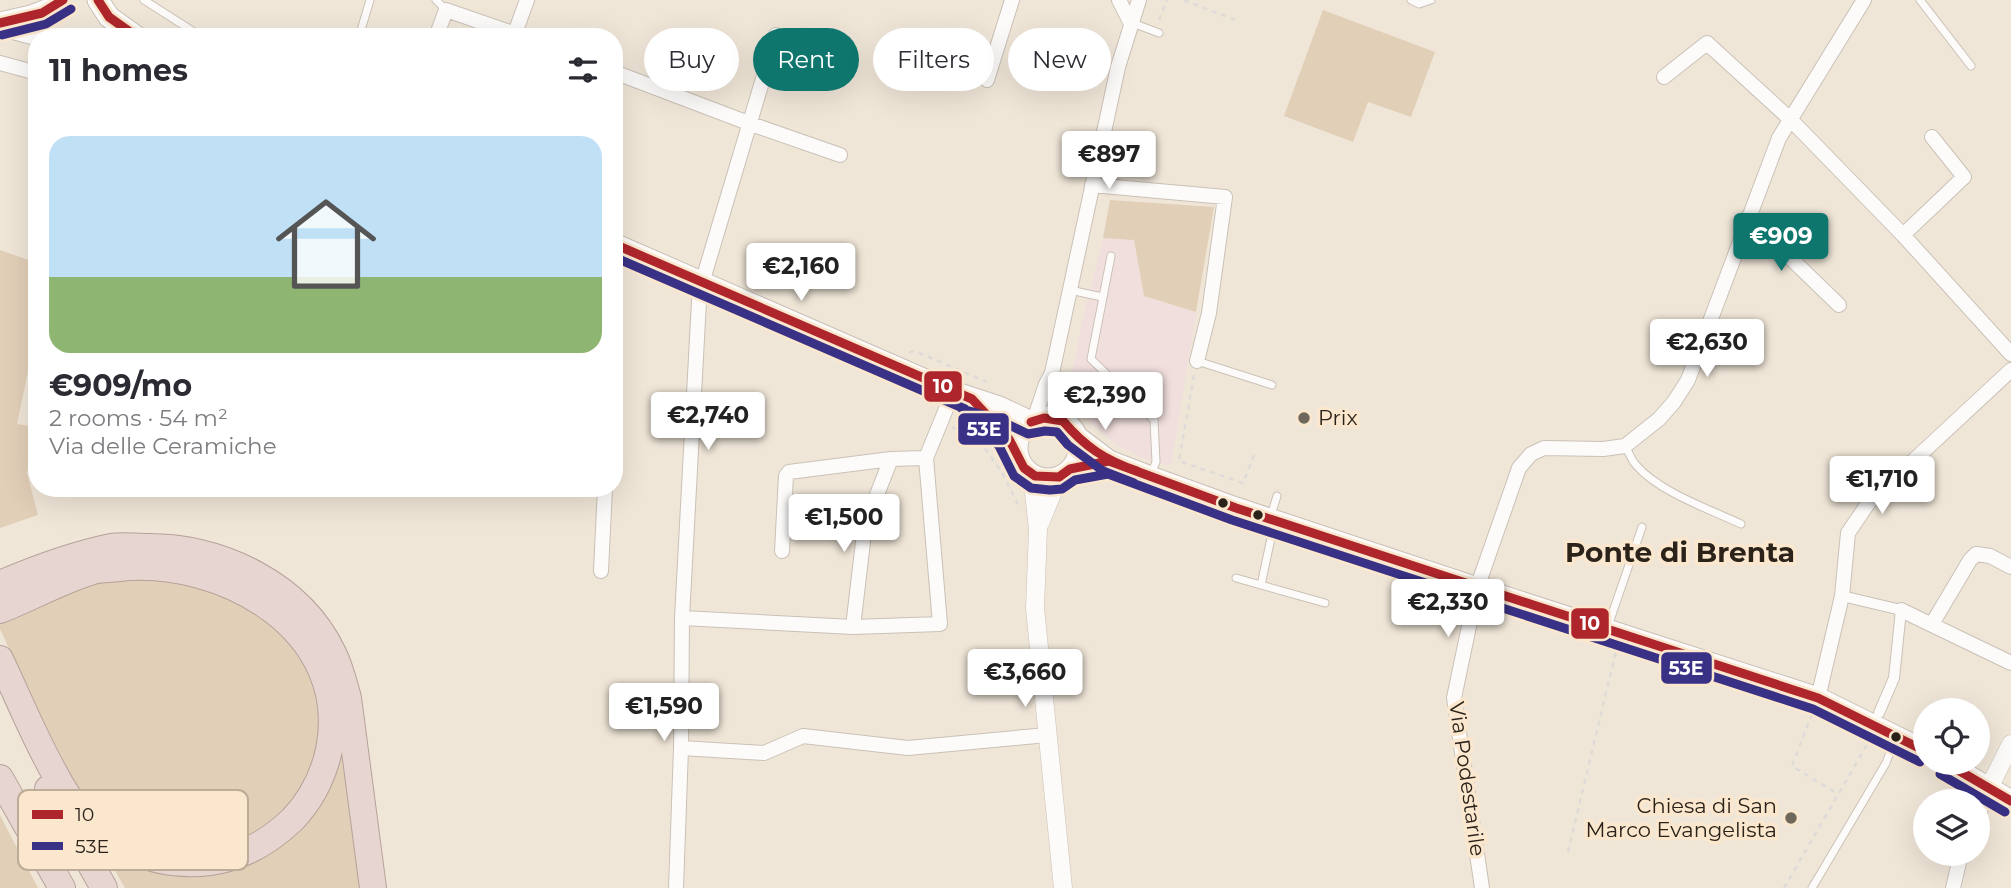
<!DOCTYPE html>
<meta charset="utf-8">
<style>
body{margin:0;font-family:Montserrat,sans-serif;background:#f7f7f7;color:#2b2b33;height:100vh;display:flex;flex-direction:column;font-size:26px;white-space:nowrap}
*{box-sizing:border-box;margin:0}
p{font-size:23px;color:#7c7c81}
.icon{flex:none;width:38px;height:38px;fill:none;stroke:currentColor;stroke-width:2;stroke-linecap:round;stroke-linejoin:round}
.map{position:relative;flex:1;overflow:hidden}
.sheet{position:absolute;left:28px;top:28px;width:595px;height:469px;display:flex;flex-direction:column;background:#fff;border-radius:28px;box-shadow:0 7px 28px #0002}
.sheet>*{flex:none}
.top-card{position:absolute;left:644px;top:28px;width:665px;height:63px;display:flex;gap:14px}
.fabs{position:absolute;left:1913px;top:698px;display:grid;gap:14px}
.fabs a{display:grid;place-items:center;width:77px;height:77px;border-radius:50%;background:#fff;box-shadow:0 7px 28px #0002;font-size:35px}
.price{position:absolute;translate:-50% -60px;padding:0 16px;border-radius:7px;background:#fff;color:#222;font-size:23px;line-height:46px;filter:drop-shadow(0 2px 4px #0008)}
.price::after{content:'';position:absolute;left:50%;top:42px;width:21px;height:16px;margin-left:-10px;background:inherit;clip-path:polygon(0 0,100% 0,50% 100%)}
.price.on{background:#0f766e;color:#fff}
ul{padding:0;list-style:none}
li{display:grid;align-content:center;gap:14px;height:371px;padding:0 21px}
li+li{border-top:2px solid #e1e1e2}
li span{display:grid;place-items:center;height:217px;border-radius:21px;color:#555}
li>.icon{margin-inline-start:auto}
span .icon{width:126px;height:126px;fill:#fffc;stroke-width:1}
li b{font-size:30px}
h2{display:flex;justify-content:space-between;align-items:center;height:84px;padding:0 21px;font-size:30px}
.tag{padding:0 24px;border-radius:32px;background:#fff;box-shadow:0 7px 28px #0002;font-size:24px;line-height:63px}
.tag.on{background:#0f766e;color:#fff}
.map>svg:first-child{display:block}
.commercial{fill:#f1dfde}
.green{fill:#e2cfb8}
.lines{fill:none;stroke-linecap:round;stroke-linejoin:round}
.service-casing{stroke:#cac1b7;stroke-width:9}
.pedestrian-casing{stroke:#cac1b7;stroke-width:12}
.minor-casing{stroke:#cac1b7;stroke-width:16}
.tertiary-casing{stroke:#cac1b7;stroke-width:19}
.secondary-casing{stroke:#cac1b7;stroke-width:23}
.motorway-casing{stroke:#b6a198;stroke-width:28}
.path{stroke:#dedbd7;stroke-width:2.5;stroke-dasharray:5 5;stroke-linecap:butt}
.service{stroke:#fdfbf9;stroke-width:7}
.pedestrian{stroke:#fdfbf9;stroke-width:10}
.minor{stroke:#fdfbf9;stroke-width:14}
.tertiary{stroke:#fdfbf9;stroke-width:18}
.secondary{stroke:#fdfbf9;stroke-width:21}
.motorway{stroke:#e6d5d0;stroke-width:26}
.bus-1-casing{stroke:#fbe7ce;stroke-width:14}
.bus-2-casing{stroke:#fbe7ce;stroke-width:14}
.bus-1{stroke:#ae262b;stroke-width:9}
.bus-2{stroke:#393185;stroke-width:9}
.poi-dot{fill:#70675c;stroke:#fbe7ce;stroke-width:2.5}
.bus-dot{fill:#2b231a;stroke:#fbe7ce;stroke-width:2.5}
.labels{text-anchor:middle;stroke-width:7;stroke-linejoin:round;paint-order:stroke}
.poi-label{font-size:21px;fill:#2b231a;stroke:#fbe7ce;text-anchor:start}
.street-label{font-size:21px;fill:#2b231a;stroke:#fbe7ce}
.district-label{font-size:28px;font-weight:bold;fill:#2b231a;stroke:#fbe7ce}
.key{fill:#fbe7ce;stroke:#bdac98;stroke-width:2}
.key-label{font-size:19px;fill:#2b231a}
.line-badge{stroke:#fbe7ce;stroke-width:2.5}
.badge-label{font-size:19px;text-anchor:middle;font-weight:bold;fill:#fff}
</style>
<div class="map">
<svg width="2011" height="888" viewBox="0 0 2011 888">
<rect width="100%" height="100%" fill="#f0e6d8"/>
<!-- commercial -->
<path class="commercial" d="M1103 238 1134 239 1144 296 1196 312 1171 466 1140 457 1116 444 1094 426 1077 405 1070 386 1083 317Z"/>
<!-- green -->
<path class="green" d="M1323 10 1435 52 1411 117 1368 102 1353 142 1284 116Z
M1110 200 1214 207 1196 312 1144 296 1134 240 1103 238Z
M0 250 37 263V328L17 424 36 427 27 473 38 515 0 528Z
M172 578 261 611 309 663 323 731 301 796 250 842 183 855 118 833 80 792 39 714 0 629V621L90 582Z
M342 740 366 888H125L99 843 250 861Z
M0 815 38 888H0Z"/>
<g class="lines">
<!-- service casing -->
<g class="service-casing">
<path id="service" d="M144 0 202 37
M436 0 446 10
M1411 0 1419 4 1431 0
M1920 0 1971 66
M1130 22 1159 33
M359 37 370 0
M1111 256 1091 359 1154 420 1156 462 1151 474
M1070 290 1102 297
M1197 361 1272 385
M1625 446C1629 452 1631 460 1636 465 1659 492 1709 509 1741 524
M1271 515 1277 496
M1236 578 1325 603
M1261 585 1274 524
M1608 626 1642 527
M1812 888 1886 763 1895 739"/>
</g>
<!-- pedestrian casing -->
<g class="pedestrian-casing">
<path id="pedestrian" d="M1842 596 1901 610 1894 678 1879 713"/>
</g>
<!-- minor casing -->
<g class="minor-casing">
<path id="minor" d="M1119 0 1130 22
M515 33 527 0
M436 37 446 10 524 37
M0 63 37 73
M614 72 751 124 840 155
M1664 77 1707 43 1790 119 1903 235 2011 354
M987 80 1012 0
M1092 185 1225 197 1209 313 1197 361
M1748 217 1839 305
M1903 235 1964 177 1932 137
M1052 373 1070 427
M1034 420 1046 384 1052 373 1118 67 1139 0
M782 551 786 476 789 472 891 459
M601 571 605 488
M1901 610 2011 663
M682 618 853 627 865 525 891 459 926 458 953 392
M1932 624 1970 560 1976 554 1990 556 2011 567
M853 627 940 624 926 458
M1818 698 1842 596 1848 533 1869 502 2011 370
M681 748 764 753 803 736 908 748 1047 735
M1978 816 1989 788
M676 888 681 748 682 618 699 301 702 283 776 35
M1482 888 1454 698 1477 588 1519 468 1531 454 1544 448 1603 449 1625 446 1659 419 1674 402 1688 380 1779 138 1864 0
M1953 888 1961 854"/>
</g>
<!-- tertiary casing -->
<g class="tertiary-casing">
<path id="tertiary" d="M1028 472 1034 493 1038 529 1035 608 1063 888
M1040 523 1054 489 1066 473
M1989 788 2011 744"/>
</g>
<!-- secondary casing -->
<g class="secondary-casing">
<path id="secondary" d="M98 0 109 17 137 37
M0 23 31 16 57 6
M0 25 45 37
M614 244 953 392 999 407 1031 422
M974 401 1009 439 1018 456
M1017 448a31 31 0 1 1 62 0a31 31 0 1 1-62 0Z
M1076 436 1109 461 1156 479 1236 508 1477 588 1818 698 1925 751
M1946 763 2011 801"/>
</g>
<!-- motorway casing -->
<g class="motorway-casing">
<path id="motorway" d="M0 584C35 569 73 555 111 547 123 545 136 547 148 547 221 547 300 584 333 653 340 667 344 683 348 698L373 888
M0 610C28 599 65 579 93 571 101 569 111 569 119 568 223 557 353 630 329 750 323 777 312 799 293 819 270 841 241 858 210 862 149 869 111 845 72 801 65 793 60 783 55 774 34 737 18 697 0 659
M0 778 62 888
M48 789 104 888"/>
</g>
<!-- path -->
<path class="path" d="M1184 0 1235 20
M1159 20 1167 0
M909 352 915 351 987 382
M1194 375 1179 461 1243 483 1255 453
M952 427 981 443 1003 474 1018 505
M37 453V466
M1083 477 1097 474
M256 488 267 490 277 488
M1812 714 1792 766 1838 794
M1568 852 1616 651
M1784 888 1868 743"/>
<!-- service -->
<use href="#service" class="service"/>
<!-- pedestrian -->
<use href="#pedestrian" class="pedestrian"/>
<!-- minor -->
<use href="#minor" class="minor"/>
<!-- tertiary -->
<use href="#tertiary" class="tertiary"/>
<!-- secondary -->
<use href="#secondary" class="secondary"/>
<!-- motorway -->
<use href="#motorway" class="motorway"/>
<!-- bus-1 casing -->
<g class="bus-1-casing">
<path id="bus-1" d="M98 0 109 17 137 37
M0 23 42 13 63 0
M614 244 972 399 1009 439 1024 468 1035 476 1059 477 1070 469 1109 461 1236 508 1818 698 1925 751
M1031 422 1044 418 1063 421C1085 447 1105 460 1137 471
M1946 763 2011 801"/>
</g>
<!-- bus-2 casing -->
<g class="bus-2-casing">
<path id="bus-2" d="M2 35 46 24 71 9
M614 257 965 409 999 446 1014 476 1031 488 1050 490 1062 489 1075 480 1108 474 1232 520 1813 709 1920 762
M962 409 995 418 1028 434 1045 431 1057 432 1068 445 1103 471 1134 483
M1940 774 2005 812"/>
</g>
<!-- bus-1 -->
<use href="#bus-1" class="bus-1"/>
<!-- bus-2 -->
<use href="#bus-2" class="bus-2"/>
</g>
<!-- markers -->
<g class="poi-dot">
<circle cx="1304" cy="418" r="7"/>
<circle cx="1791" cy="818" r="7"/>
</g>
<g class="bus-dot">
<circle cx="1223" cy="503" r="6"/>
<circle cx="1258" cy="515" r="6"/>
<circle cx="1896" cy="737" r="6"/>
</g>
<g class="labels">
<!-- poi labels -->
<g class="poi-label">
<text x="1318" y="425">Prix</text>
<text x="1777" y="813" text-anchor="end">Chiesa di San<tspan x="1777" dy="24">Marco Evangelista</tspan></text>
</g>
<!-- street labels -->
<g class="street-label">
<text transform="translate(1467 779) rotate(82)" y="7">Via Podestarile</text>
</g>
<!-- district labels -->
<g class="district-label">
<text x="1680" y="562">Ponte di Brenta</text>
</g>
</g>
<!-- legend -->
<rect x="18" y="790" width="230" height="80" rx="10" class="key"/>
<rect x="32" y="810" width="31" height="9" fill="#ae262b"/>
<rect x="32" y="842" width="31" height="8" fill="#393185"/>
<g class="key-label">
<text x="75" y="821">10</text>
<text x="75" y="853">53E</text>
</g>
<g class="line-badge">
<rect x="923" y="370" width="40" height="33" rx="7" fill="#ae262b"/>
<rect x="957" y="412" width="53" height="34" rx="7" fill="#393185"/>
<rect x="1570" y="607" width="40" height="33" rx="7" fill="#ae262b"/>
<rect x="1660" y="651" width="53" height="34" rx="7" fill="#393185"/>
</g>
<g class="badge-label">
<text x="943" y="393">10</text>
<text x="984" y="436">53E</text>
<text x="1590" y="630">10</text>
<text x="1686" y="675">53E</text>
</g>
</svg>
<div class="fabs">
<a><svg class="icon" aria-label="locate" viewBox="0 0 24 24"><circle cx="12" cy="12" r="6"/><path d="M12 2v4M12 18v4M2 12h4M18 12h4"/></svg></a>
<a><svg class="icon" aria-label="layers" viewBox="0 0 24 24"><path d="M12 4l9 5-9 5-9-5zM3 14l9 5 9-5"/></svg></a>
</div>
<b class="price" style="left:1109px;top:191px">€897</b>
<b class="price on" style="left:1781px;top:273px">€909</b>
<b class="price" style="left:801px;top:303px">€2,160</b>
<b class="price" style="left:1707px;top:379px">€2,630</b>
<b class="price" style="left:1105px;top:432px">€2,390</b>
<b class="price" style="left:708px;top:452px">€2,740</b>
<b class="price" style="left:1882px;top:516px">€1,710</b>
<b class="price" style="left:844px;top:554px">€1,500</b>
<b class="price" style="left:1448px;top:639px">€2,330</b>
<b class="price" style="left:1025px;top:709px">€3,660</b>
<b class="price" style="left:664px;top:743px">€1,590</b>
<div class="top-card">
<a class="tag">Buy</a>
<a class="tag on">Rent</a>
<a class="tag">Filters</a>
<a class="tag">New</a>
</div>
<section class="sheet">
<h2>11 homes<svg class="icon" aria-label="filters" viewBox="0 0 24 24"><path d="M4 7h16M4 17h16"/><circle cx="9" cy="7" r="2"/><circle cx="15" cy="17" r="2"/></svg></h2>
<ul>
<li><span style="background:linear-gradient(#bfe0f5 65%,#8fb573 0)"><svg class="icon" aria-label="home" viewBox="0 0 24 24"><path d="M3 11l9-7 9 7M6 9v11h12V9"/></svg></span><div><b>€909/mo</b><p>2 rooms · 54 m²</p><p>Via delle Ceramiche</p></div></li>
</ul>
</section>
</div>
